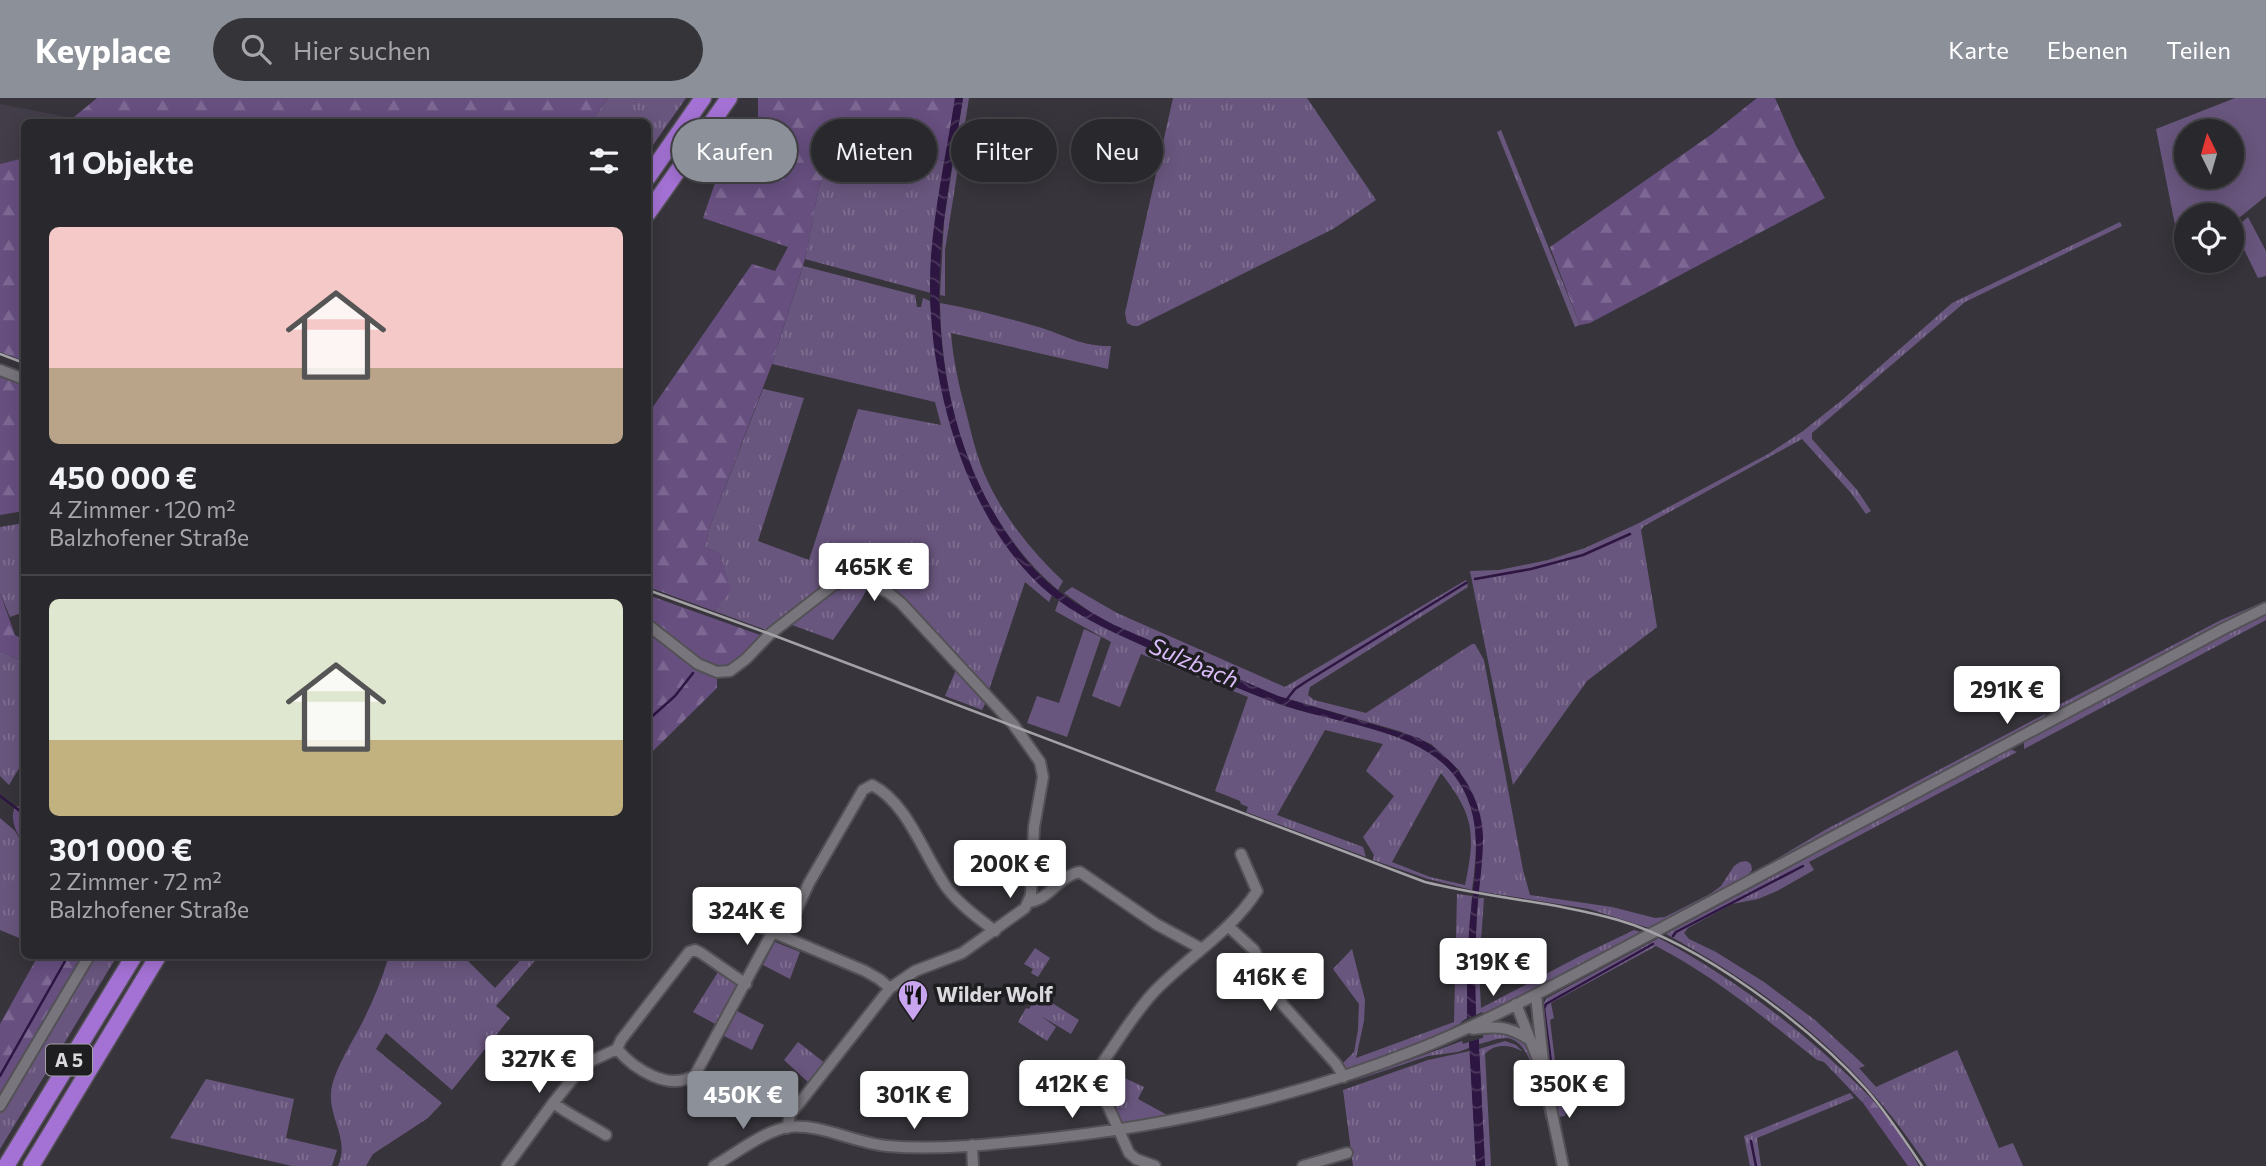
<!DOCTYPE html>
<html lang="de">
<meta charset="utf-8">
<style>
body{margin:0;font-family:Commissioner,sans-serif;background:#353438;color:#f1f3f6;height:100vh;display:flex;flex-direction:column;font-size:26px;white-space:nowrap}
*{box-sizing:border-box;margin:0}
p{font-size:23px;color:#a5a6a9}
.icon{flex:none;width:38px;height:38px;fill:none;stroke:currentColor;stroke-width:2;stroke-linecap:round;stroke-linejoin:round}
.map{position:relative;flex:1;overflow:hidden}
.sheet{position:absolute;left:21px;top:21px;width:630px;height:840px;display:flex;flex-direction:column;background:#29282c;border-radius:10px;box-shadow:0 4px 18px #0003,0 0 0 2px #454448}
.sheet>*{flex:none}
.guide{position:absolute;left:672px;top:21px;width:665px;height:63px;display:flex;gap:14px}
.needle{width:46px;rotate:355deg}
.fabs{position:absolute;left:2174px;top:21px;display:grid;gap:14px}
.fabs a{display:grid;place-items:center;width:70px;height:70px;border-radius:50%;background:#29282c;box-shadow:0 4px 18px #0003,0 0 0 2px #454448;font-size:35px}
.price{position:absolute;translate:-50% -60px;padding:0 16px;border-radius:7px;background:#fff;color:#222;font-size:23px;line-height:46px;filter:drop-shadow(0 2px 4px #0008)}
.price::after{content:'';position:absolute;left:50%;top:42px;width:21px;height:16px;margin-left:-10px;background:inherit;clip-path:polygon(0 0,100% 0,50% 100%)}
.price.selected{background:#8c9099;color:#fff}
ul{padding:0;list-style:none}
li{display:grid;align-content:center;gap:14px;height:371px;padding:0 28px}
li+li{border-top:2px solid #454448}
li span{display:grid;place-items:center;height:217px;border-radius:10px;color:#555}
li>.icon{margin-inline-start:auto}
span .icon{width:126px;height:126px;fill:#fffc;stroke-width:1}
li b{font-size:30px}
h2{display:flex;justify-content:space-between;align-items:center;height:84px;padding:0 28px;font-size:30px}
.pill{padding:0 24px;border-radius:32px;background:#29282c;box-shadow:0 4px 18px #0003,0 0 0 2px #454448;font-size:24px;line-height:63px}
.pill.selected{background:#8c9099;color:#fff}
header{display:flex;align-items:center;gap:42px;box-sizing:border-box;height:98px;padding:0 35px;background:#8c9099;color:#fff}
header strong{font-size:33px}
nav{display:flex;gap:38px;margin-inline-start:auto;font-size:24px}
.search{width:490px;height:63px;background:#353438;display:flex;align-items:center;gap:18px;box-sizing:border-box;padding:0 24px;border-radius:38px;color:#a5a6a9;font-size:26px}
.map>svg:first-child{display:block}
.built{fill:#423d48}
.grass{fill:url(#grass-tufts);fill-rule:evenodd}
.forest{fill:url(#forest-firs)}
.garden{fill:#69567e;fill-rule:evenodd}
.water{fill:url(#water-waves)}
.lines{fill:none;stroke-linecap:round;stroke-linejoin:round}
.stream{stroke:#2d1641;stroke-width:2.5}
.minor-casing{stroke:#545156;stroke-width:14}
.highway-casing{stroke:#545156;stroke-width:19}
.minor{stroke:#78757c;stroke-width:10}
.highway{stroke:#a472d5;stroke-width:16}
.rail{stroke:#a4a2a6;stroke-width:2.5}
.labels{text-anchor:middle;stroke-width:7;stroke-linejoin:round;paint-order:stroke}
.shield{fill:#1e1d20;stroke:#a2a1a4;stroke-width:2}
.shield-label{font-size:19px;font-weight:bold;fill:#dbd9dd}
.poi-label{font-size:21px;font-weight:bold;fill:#dbd9dd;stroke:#1e1d20;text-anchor:start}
.water-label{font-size:23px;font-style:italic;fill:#d9bcf9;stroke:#1e1d20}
</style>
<header>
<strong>Keyplace</strong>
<div class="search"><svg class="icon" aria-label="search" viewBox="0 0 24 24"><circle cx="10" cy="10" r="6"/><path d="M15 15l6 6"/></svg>Hier suchen</div>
<nav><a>Karte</a><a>Ebenen</a><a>Teilen</a></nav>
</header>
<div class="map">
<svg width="2266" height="1068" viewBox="0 0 2266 1068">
<defs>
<pattern id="grass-tufts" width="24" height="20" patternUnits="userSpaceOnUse" patternTransform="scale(1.75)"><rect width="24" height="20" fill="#69567e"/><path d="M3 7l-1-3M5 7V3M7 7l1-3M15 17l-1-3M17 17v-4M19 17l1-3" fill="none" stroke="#7e6e90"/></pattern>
<pattern id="forest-firs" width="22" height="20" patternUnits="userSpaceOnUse" patternTransform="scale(1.75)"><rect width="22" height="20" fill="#674f80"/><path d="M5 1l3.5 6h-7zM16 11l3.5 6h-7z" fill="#7c6892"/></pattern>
<pattern id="water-waves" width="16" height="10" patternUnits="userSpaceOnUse" patternTransform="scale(1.75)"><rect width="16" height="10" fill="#2d1641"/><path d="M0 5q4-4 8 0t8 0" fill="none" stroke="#4b375c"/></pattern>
</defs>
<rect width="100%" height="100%" fill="#37353b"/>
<!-- built -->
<path class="built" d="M0 6 73 20 68 24H24V60L0 66Z"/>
<!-- grass -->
<path class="grass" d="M608 0H686L648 54V24H591Z
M963 0H969L945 152V198L940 197 944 123Z
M1173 0H1307L1376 102 1333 131 1138 228H1133L1127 225 1125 215Z
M1501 32 1580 227 1575 229 1497 34Z
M835 45 945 63 931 159V195L805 161 819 89 828 70Z
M2120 124 2122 128 1965 204 1812 335V341L1857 392 1871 413 1866 416 1851 395 1802 341 1644 428 1641 432 1657 529 1587 583 1513 687 1470 473 1499 472 1548 462 1585 450 1637 426 1768 356 1803 333 1842 302 1952 205Z
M803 168 915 197 917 209H921L923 200 930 203C940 312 968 421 1052 497L1049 504 1025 484 988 595 872 481 829 485 807 500 769 533 714 513 730 493 720 456 705 449 709 431 763 291 804 300 758 443 809 462 858 311 941 327 935 304 772 266Z
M940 205C974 211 1008 220 1042 230 1066 238 1084 249 1111 248L1108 271 951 235C953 261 959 288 966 314 971 334 976 356 984 375 1002 417 1031 453 1063 483L1058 492C975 421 942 311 940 205Z
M24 425V514L10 519 0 495V429Z
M1466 482 1468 489 1310 589 1308 597 1314 602 1366 615 1472 546H1475L1484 562 1523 772 1530 797 1612 809 1655 820 1665 819 1710 796 1721 788 1734 768 1740 764 1746 763 1751 766 1752 772 1748 777 1652 831 1589 811 1478 793 1483 739 1459 672 1431 646 1399 633 1278 598 1114 527 1092 515 1064 495 1072 489 1117 515 1285 589Z
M856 488 867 491 861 502 833 542 792 527C811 510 830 490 856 488Z
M1059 502C1094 525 1130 541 1168 559 1203 575 1239 591 1276 605 1327 624 1412 630 1449 671 1481 707 1478 748 1472 792L1428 781 1373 762 1374 757 1363 739 1394 698 1366 673 1383 646 1325 632 1277 717 1363 749 1366 759 1246 714 1248 709 1241 706 1240 703 1215 693 1248 599 1141 556 1120 609 1092 598 1111 544 1055 513ZM1441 675C1474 717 1476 735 1465 787L1430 779 1392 764Z
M2266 503V506L2055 616 2049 612 2221 522Z
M2266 517V522L2024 651V643L2225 536Z
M0 553 24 564V662L9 687 0 678Z
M956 572 986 604 982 612 945 598Z
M2045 616 2044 622 1773 763 1825 732Z
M2010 651 2017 654 1809 764 1814 772 1777 793 1758 801 1732 806 1688 830 1684 835 1689 841 1716 854 1764 884 1815 922 1865 968 1859 970 1876 989 1957 952 1999 1050 2013 1045 2023 1068H1927C1860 964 1774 895 1666 836Z
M0 720 15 733 24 748V842L0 832Z
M1457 796 1472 798 1467 868V920L1461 924V925L1417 947 1350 972 1341 967 1354 954 1358 932 1359 906 1333 871 1352 851 1365 902 1364 923 1356 960 1454 924Z
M1478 800H1484L1479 871 1481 910 1582 857 1634 832 1644 835 1483 916 1482 914 1476 917 1474 873Z
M1659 840C1737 882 1808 936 1870 999L1865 1000 1863 1005 1824 964 1817 962C1766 921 1714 878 1656 848L1551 905 1554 920 1550 922 1558 988 1566 1015 1565 1018 1558 1019 1554 1008 1541 910 1547 900Z
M775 844 800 854 790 881 763 867Z
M1035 850 1050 860 1038 879 1031 875 1033 871 1024 866Z
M93 858H117L0 1051V1015Z
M391 858H473L468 863 495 890 524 858H539L496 908 510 920 452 992 386 935 376 951 442 1005 428 1020 373 1056 366 1068H338C350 1042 329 1021 331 995 333 972 354 942 364 921 374 901 382 881 388 861Z
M718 874 738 887 739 893 719 928 693 914Z
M1039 894 1053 902 1052 905 1079 922 1071 936 1041 918 1056 929 1047 943 1018 924 1026 910 1029 911Z
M737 913 764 927 752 952 724 938Z
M1502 935C1510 936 1517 938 1523 944 1535 955 1544 1002 1548 1020L1546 1022C1541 1001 1533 942 1507 940 1497 940 1488 944 1479 946V941L1483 940V937Z
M1462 943 1463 946 1469 944V950L1458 954 1428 958 1345 986Z
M1505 943 1516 947 1522 953C1510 947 1495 945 1485 956L1491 1068H1485L1479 951Z
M798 944 826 966 809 985 784 962Z
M1470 953 1476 1068H1353L1343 992 1428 962Z
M1103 970 1144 989 1138 1001 1171 1019 1123 1026 1099 975Z
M206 981 294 1001 286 1040 337 1052 332 1068H292L170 1040Z
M703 990 732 992 718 1017 696 1003Z
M1850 995 1854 1000 1757 1040 1761 1068H1750L1744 1038Z"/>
<!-- forest -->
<path class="forest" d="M97 0H608L591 24H68Z
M758 0H955L945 63 835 46 828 70 819 89 805 161 772 266 709 431 705 449 720 456 731 493 714 513 648 489V316L752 166 775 173 788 149 703 120 715 85 758 29Z
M1757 0H1775L1796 48 1825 100 1590 225 1580 227 1550 149 1712 36Z
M24 60V263L0 254V66Z
M0 276 24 285V413L0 417Z
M0 495 15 537 24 542V564L0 553Z
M648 497 763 538 736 563 720 569 704 567 648 522Z
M648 530 714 576 717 581V590L648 658Z
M24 707V747C17 735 9 722 15 709Z
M38 858H86L0 1000V926Z
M1870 999 1896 1030 1919 1068H1908L1863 1005 1865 1000Z"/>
<!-- garden -->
<path class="garden" d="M2235 0H2266V98L2234 124 2231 125V117H2186V135L2177 137 2156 31ZM2186 33H2231V79H2186Z
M2248 119 2266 153V178L2258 180 2234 131Z
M1084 531 1101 539 1067 639 1027 625 1037 598 1059 605Z"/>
<!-- water -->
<path class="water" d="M955 0H963C955 51 945 102 941 153 932 265 959 387 1035 472 1056 495 1086 512 1114 527L1278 598 1419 640C1456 660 1482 697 1483 739 1483 764 1479 790 1477 814 1475 849 1475 882 1476 917L1467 920C1467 892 1467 863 1469 834 1472 785 1488 729 1459 684 1427 634 1348 627 1295 611 1252 598 1210 578 1169 559 1128 541 1085 524 1050 496 962 424 923 268 931 158 935 105 947 52 955 0Z
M1479 941V946L1485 1068H1476L1469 944Z"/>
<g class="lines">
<!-- stream -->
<path class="stream" d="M1475 481 1531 471 1583 457 1630 436
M1287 601 1295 591 1307 583 1466 485
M648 622 675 598 693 575
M0 698 24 716
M1673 838 1676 834 1803 768
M0 978 68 858
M1557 1010 1544 911 1546 906 1653 846
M1751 1043 1756 1068"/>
<!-- minor casing -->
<g class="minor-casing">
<path id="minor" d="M0 272 24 281
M648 527 698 566 717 574 730 573 746 561 770 536 837 484 846 481 864 483 889 495 901 505 1013 626 1040 664 1043 679 1034 729 1031 797 1025 810 962 855 915 873 890 890 790 1017 787 1030
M1029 804C1049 802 1060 777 1080 774L1156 826 1202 851
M739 820 865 873 879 881 890 890
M1229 829 1254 852 1283 907 1336 966 1344 979
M784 839 809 785 863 692 872 687C908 705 924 758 947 790 960 807 978 820 995 833
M1536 897 1545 982 1563 1068
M1516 906 1541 969
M1473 931C1498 928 1509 928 1530 942
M617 951C634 971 669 994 695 977L772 835
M553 1005C570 1017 588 1026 606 1037
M0 1008 89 858
M972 1047 973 1068
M507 1068 553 1005 574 979 591 963 617 951 621 942 689 854 695 852 701 855 746 886
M714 1068C735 1056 764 1033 788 1029 819 1025 855 1045 887 1048 944 1053 1004 1045 1061 1039 1184 1025 1303 997 1419 951 1474 929 1528 901 1581 873L2223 531 2266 510
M1155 1068 1136 1061 1129 1055 1096 981V974C1115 948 1131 919 1153 895 1187 859 1230 835 1257 793L1241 756
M1303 1068 1347 1055"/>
</g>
<!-- highway casing -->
<g class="highway-casing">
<path id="highway" d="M648 79 703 0
M648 115 729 0
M6 1068 134 858
M31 1068 158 858"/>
</g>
<!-- minor -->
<use href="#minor" class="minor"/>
<!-- highway -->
<use href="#highway" class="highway"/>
<!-- rail -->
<path class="rail" d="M0 256 24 265
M648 492 770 536 1425 784C1489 800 1555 804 1618 822 1701 846 1808 927 1866 991 1887 1015 1904 1041 1922 1068"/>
</g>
<!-- icons -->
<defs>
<g id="restaurant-pin" transform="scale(1.575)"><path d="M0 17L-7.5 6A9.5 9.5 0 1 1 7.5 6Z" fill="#c8a5ee" stroke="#1e1d20"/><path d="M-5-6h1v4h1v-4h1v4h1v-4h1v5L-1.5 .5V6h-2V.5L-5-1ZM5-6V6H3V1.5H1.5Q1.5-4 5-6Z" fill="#111"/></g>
</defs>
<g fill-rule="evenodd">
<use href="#restaurant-pin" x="913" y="897"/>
</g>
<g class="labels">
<!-- shield labels -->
<rect class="shield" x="46" y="946.5" width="46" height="31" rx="5"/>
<g class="shield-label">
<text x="69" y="969">A 5</text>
</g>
<!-- poi labels -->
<g class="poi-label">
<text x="936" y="904">Wilder Wolf</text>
</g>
<!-- water labels -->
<g class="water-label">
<text transform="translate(1194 565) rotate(23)" y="8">Sulzbach</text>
</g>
</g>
</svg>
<div class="fabs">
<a><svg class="needle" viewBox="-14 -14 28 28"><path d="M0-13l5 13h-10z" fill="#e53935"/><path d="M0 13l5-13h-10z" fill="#a5a6a9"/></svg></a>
<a><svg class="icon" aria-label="locate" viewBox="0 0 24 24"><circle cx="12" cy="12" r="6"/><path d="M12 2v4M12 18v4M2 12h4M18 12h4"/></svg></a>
</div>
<b class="price" style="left:874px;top:505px">465K €</b>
<b class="price" style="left:2007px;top:628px">291K €</b>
<b class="price" style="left:1010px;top:802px">200K €</b>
<b class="price" style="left:747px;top:849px">324K €</b>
<b class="price" style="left:1493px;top:900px">319K €</b>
<b class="price" style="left:1270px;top:915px">416K €</b>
<b class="price" style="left:539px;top:997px">327K €</b>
<b class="price" style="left:1072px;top:1022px">412K €</b>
<b class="price" style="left:1569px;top:1022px">350K €</b>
<b class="price selected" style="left:743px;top:1033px">450K €</b>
<b class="price" style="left:914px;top:1033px">301K €</b>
<div class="guide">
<a class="pill selected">Kaufen</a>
<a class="pill">Mieten</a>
<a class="pill">Filter</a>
<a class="pill">Neu</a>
</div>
<section class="sheet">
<h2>11 Objekte<svg class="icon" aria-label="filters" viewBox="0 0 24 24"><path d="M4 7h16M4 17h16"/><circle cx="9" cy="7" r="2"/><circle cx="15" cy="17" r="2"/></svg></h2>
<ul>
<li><span style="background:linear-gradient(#f6c9c9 65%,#b9a48a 0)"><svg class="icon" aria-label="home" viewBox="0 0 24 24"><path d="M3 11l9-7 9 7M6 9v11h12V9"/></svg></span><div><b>450 000 €</b><p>4 Zimmer · 120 m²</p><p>Balzhofener Straße</p></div></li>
<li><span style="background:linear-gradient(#dfe7d0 65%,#c2b280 0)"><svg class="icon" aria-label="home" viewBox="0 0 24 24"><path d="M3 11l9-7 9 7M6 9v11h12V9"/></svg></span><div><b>301 000 €</b><p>2 Zimmer · 72 m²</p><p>Balzhofener Straße</p></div></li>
</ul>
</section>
</div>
